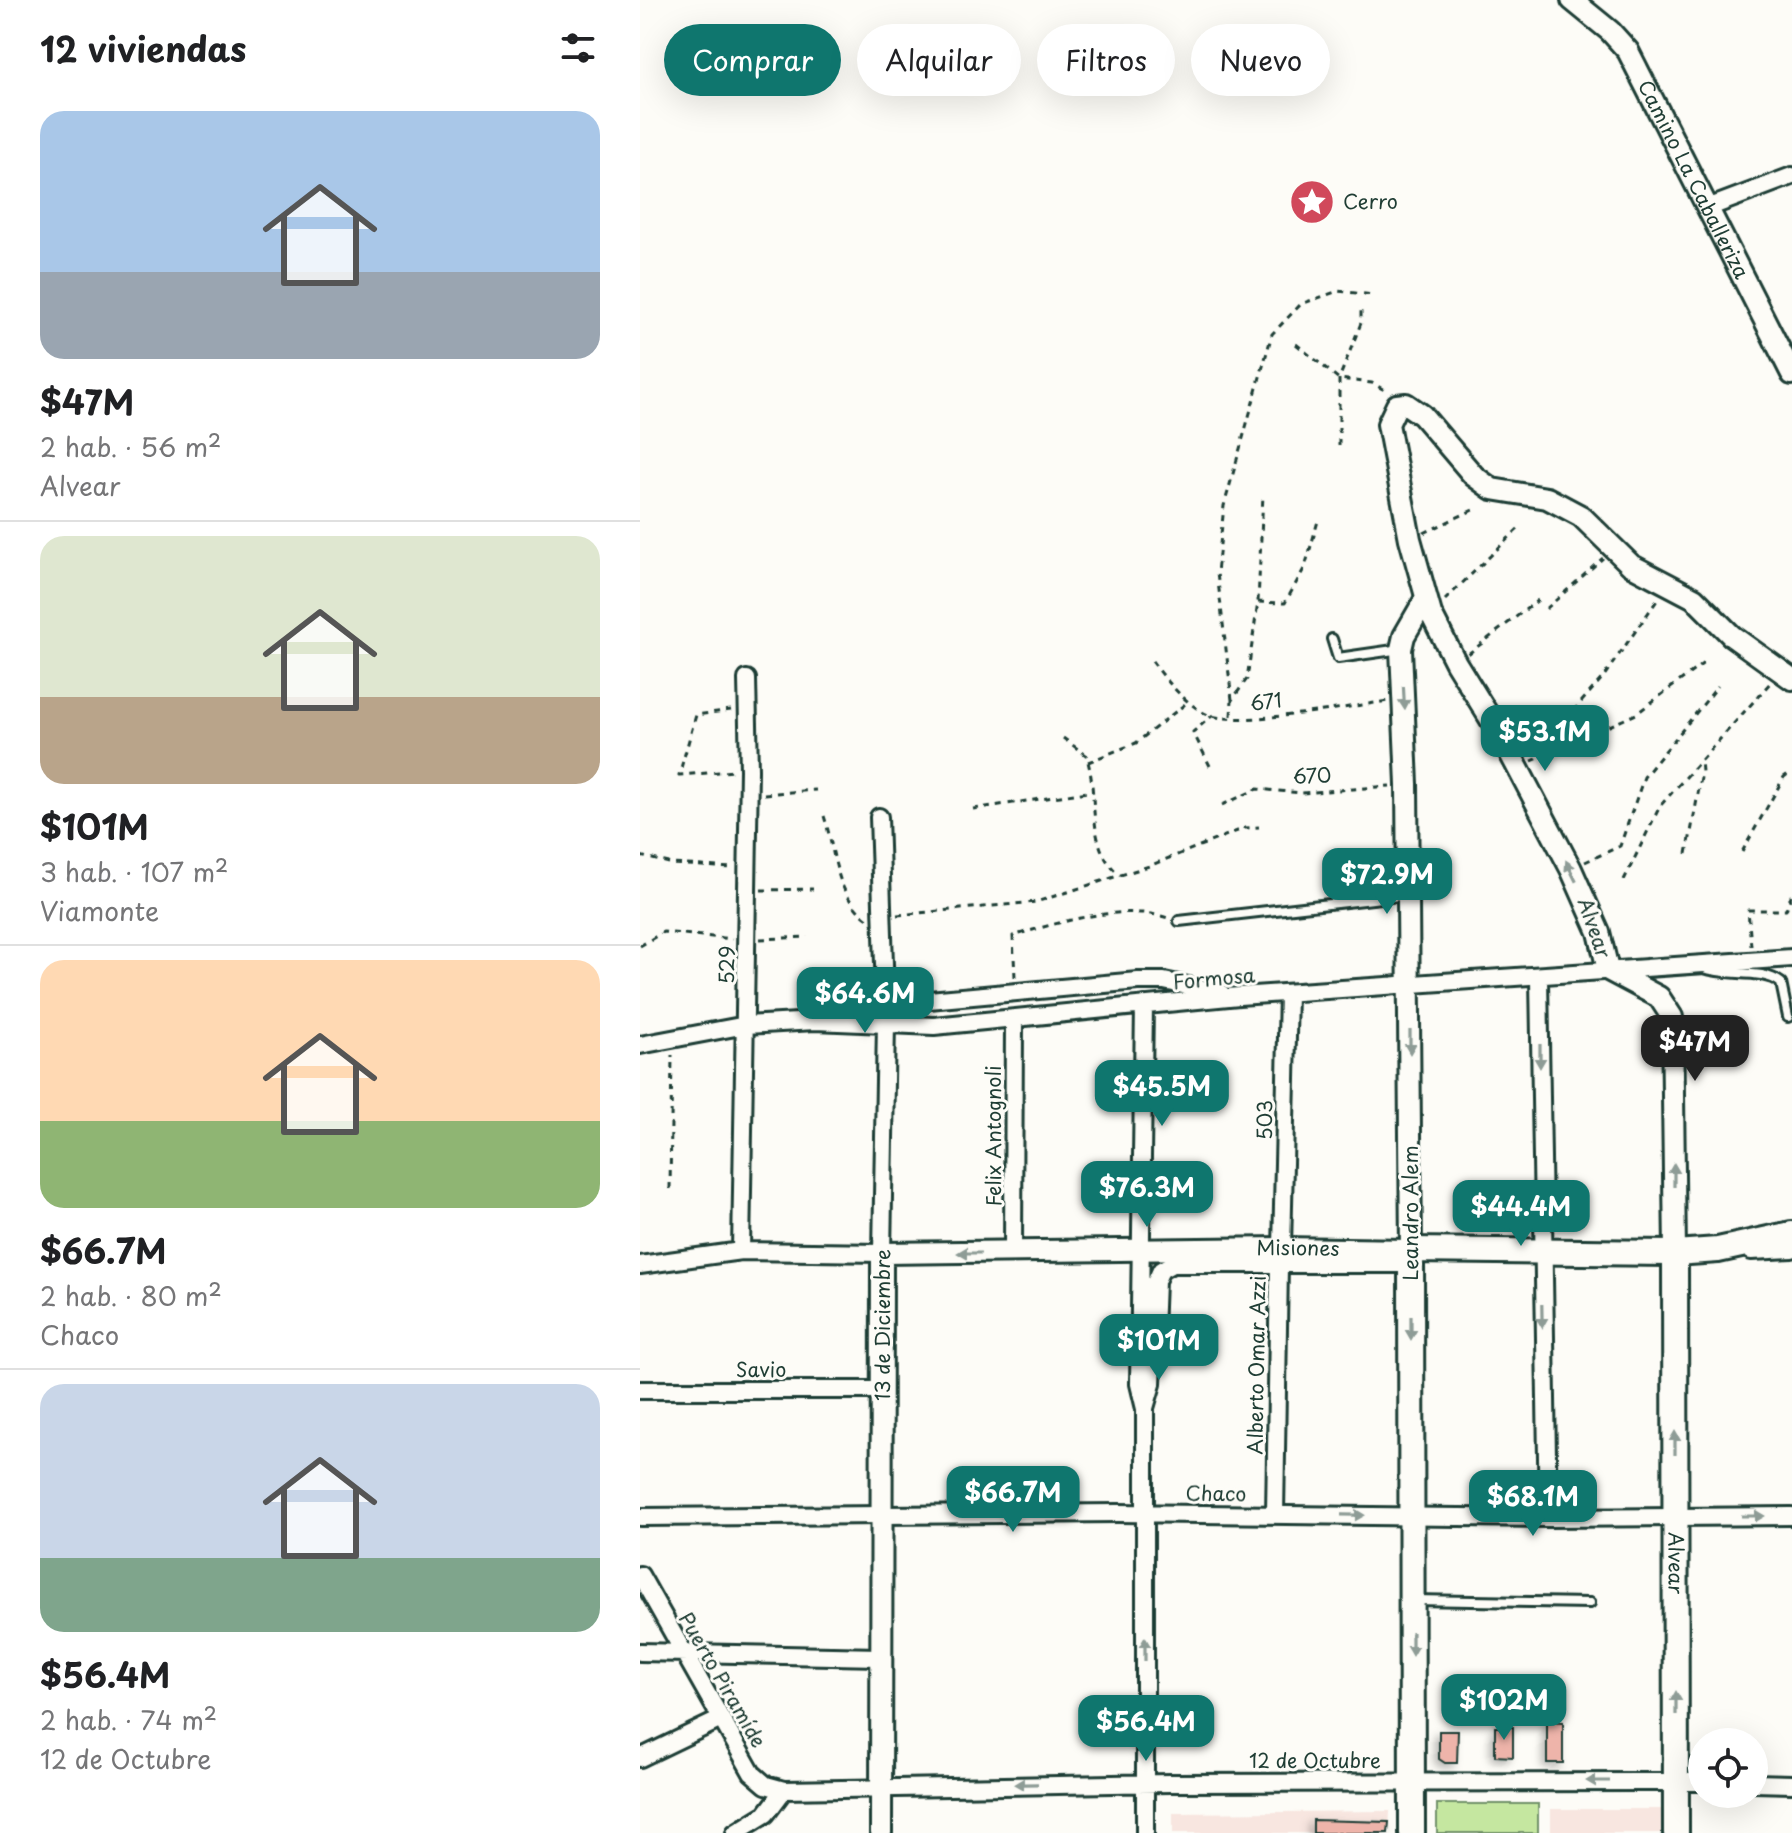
<!DOCTYPE html>
<html lang="es">
<meta charset="utf-8">
<style>
body{margin:0;font-family:"Playpen Sans",sans-serif;background:#f6f6f6;color:#202124;height:100vh;display:flex;flex-direction:column;font-size:30px;white-space:nowrap}
*{box-sizing:border-box;margin:0}
p{font-size:26px;color:#757577}
.icon{flex:none;width:44px;height:44px;fill:none;stroke:currentColor;stroke-width:2;stroke-linecap:round;stroke-linejoin:round}
.map{position:relative;flex:1;overflow:hidden}
.side{display:flex;flex-direction:column;background:#fff;width:640px}
.side>*{flex:none}
.top-card{position:absolute;left:24px;top:24px;width:760px;height:72px;display:flex;gap:16px}
.fabs{position:absolute;left:1048px;top:1728px;display:grid;gap:16px}
.fabs a{display:grid;place-items:center;width:80px;height:80px;border-radius:50%;background:#fff;box-shadow:0 8px 32px #0002;font-size:40px}
.price{position:absolute;translate:-50% -68px;padding:0 18px;border-radius:16px;background:#0f766e;color:#fff;font-size:26px;line-height:52px;filter:drop-shadow(0 2px 4px #0008)}
.price::after{content:'';position:absolute;left:50%;top:48px;width:24px;height:18px;margin-left:-12px;background:inherit;clip-path:polygon(0 0,100% 0,50% 100%)}
.price.active{background:#222;color:#fff}
ul{padding:0;list-style:none}
li{display:grid;align-content:center;gap:16px;height:424px;padding:0 40px}
li+li{border-top:2px solid #e0e0e0}
li span{display:grid;place-items:center;height:248px;border-radius:24px;color:#555}
li>.icon{margin-inline-start:auto}
span .icon{width:144px;height:144px;fill:#fffc;stroke-width:1}
li b{font-size:34px}
h2{display:flex;justify-content:space-between;align-items:center;height:96px;padding:0 40px;font-size:34px}
.pill{padding:0 28px;border-radius:36px;background:#fff;box-shadow:0 8px 32px #0002;font-size:28px;line-height:72px}
.pill.active{background:#0f766e;color:#fff}
main{display:flex;flex:1;min-height:0}
.map>svg:first-child{display:block}
.built{fill:#f8e6e0}
.green{fill:#c5e7a0;stroke:#72926a;stroke-width:2}
.building{fill:#eeb4aa;stroke:#1f3d34;stroke-width:2;filter:url(#shadow)}
.lines{fill:none;stroke-linecap:round;stroke-linejoin:round}
.service-casing{stroke:#1f3d34;stroke-width:14}
.minor-casing{stroke:#1f3d34;stroke-width:22}
.tertiary-casing{stroke:#1f3d34;stroke-width:26}
.secondary-casing{stroke:#1f3d34;stroke-width:30}
.path{stroke:#1f3d34;stroke-width:3;stroke-dasharray:6 6;stroke-linecap:butt}
.service{stroke:#fdfcf7;stroke-width:8}
.minor{stroke:#fdfcf7;stroke-width:16}
.tertiary{stroke:#fdfcf7;stroke-width:20}
.secondary{stroke:#fdfcf7;stroke-width:24}
.oneway{fill:#8e9c96}
.labels{text-anchor:middle;stroke-width:6;stroke-linejoin:round;paint-order:stroke}
.street-label{font-size:20px;fill:#1f3d34;stroke:#fdfcf7}
.poi-label{font-size:20px;fill:#1f3d34;stroke:#fdfcf7;text-anchor:start}
</style>
<main>
<section class="side">
<h2>12 viviendas<svg class="icon" aria-label="filters" viewBox="0 0 24 24"><path d="M4 7h16M4 17h16"/><circle cx="9" cy="7" r="2"/><circle cx="15" cy="17" r="2"/></svg></h2>
<ul>
<li><span style="background:linear-gradient(#a9c7e8 65%,#9aa5b1 0)"><svg class="icon" aria-label="home" viewBox="0 0 24 24"><path d="M3 11l9-7 9 7M6 9v11h12V9"/></svg></span><div><b>$47M</b><p>2 hab. · 56 m²</p><p>Alvear</p></div></li>
<li><span style="background:linear-gradient(#dfe7d0 65%,#b9a48a 0)"><svg class="icon" aria-label="home" viewBox="0 0 24 24"><path d="M3 11l9-7 9 7M6 9v11h12V9"/></svg></span><div><b>$101M</b><p>3 hab. · 107 m²</p><p>Viamonte</p></div></li>
<li><span style="background:linear-gradient(#ffd9b3 65%,#8fb573 0)"><svg class="icon" aria-label="home" viewBox="0 0 24 24"><path d="M3 11l9-7 9 7M6 9v11h12V9"/></svg></span><div><b>$66.7M</b><p>2 hab. · 80 m²</p><p>Chaco</p></div></li>
<li><span style="background:linear-gradient(#c9d6e8 70%,#7fa58c 0)"><svg class="icon" aria-label="home" viewBox="0 0 24 24"><path d="M3 11l9-7 9 7M6 9v11h12V9"/></svg></span><div><b>$56.4M</b><p>2 hab. · 74 m²</p><p>12 de Octubre</p></div></li>
</ul>
</section>
<div class="map">
<svg width="1152" height="1833" viewBox="0 0 1152 1833">
<defs>
<filter id="shadow"><feDropShadow dx="-4" dy="4" stdDeviation="4" flood-color="#0004"/></filter>
</defs>
<rect width="100%" height="100%" fill="#fdfcf7"/>
<filter id="ink" filterUnits="userSpaceOnUse"><feTurbulence type="fractalNoise" baseFrequency=".0125" numOctaves="2"/><feDisplacementMap in="SourceGraphic" scale="16" xChannelSelector="R" yChannelSelector="G"/><feConvolveMatrix kernelMatrix="1 2 1 2 8 2 1 2 1" color-interpolation-filters="sRGB"/></filter>
<g filter="url(#ink)">
<!-- built -->
<path class="built" d="M911 1809H1023V1833H911Z
M750 1811 749 1833H533V1813Z"/>
<!-- green -->
<path class="green" d="M797 1804H898V1833H797Z"/>
<!-- building -->
<path class="building" d="M907 1721 923 1722V1763H907Z
M855 1727H873V1757L855 1756Z
M799 1731H818L817 1763H805L799 1759Z
M673 1820 749 1822 748 1833H673Z"/>
<g class="lines">
<!-- service casing -->
<g class="service-casing">
<path id="service" d="M692 639 698 658 761 649
M539 921 768 895
M1064 968C1088 977 1122 968 1141 983L1148 1017
M773 1600 950 1603"/>
</g>
<!-- minor casing -->
<g class="minor-casing">
<path id="minor" d="M1070 207 1152 176
M899 978 908 1518
M245 1004 498 981H524L581 993
M504 1005 499 1384 505 1409V1833
M0 1045 106 1025 175 1021 294 1026 599 996 1152 958
M642 1248 648 994
M101 1251 109 770 107 679
M1111 1251 1152 1249
M373 1252 374 1020
M0 1265 101 1251 242 1253 246 1023 239 817
M0 1390H243
M505 1408 512 1384 516 1281 521 1270 532 1264H771
M635 1514 639 1265
M0 1517 478 1513 908 1518 1152 1516
M0 1575 112 1773 126 1785 144 1790 531 1783 1062 1782
M0 1652 240 1657
M0 1758 81 1719
M1114 1783 1152 1784
M95 1833 126 1814 144 1790"/>
</g>
<!-- tertiary casing -->
<g class="tertiary-casing">
<g id="tertiary">
<path id="s1" d="M932 0 970 31 988 51 1152 374"/>
<path d="M1035 1253 1032 1017 1019 997 968 970 959 932 931 869 861 736 816 663 791 614 770 539 748 424 757 405 766 404 782 415 834 476 852 489 907 498 941 516 991 565 1054 598 1092 636 1152 679"/>
<path id="s2" d="M241 1833 242 1253 642 1248 771 1250 767 784 761 649 764 636 786 598"/>
</g>
</g>
<!-- secondary casing -->
<g class="secondary-casing">
<g id="secondary">
<path id="s3" d="M1035 1253 1036 1833"/>
<path d="M772 1833 771 1250 1035 1253 1078 1250 1152 1234"/>
</g>
</g>
<!-- path -->
<path class="path" d="M656 344 699 379 732 383 748 392
M699 445V379L721 323V308
M784 533 835 509
M805 600 880 527
M618 602 645 603 665 567 678 521
M906 609 963 558
M828 654 898 600
M512 661C527 681 542 700 564 713 591 729 712 706 748 701
M592 700 577 573 584 506 632 334 661 304 698 291 734 295
M91 710 56 715 39 775 94 771
M591 716 592 700 607 679 618 602 623 494
M876 730 935 709 964 676 1018 599
M423 738 446 755C460 796 444 846 480 875
M892 761 996 714 1065 662
M448 762 496 743 549 701
M570 766 553 732 573 715
M124 794 176 790
M582 805 617 789 661 793 750 786
M333 809 454 791
M184 816C196 853 194 894 228 919
M1102 852 1144 777 1152 771
M1047 854 1062 772 1061 760
M0 856 33 864 92 868
M945 862 980 846 1004 777 1078 686
M984 880 1020 806 1131 682
M121 890 173 889
M257 915 396 902 509 866 605 828 619 827
M120 939 168 937
M0 946 23 932 92 939
M1111 946 1108 910H1146L1152 893
M375 977 373 936C419 922 482 903 528 918
M30 1189 32 1055"/>
<!-- service -->
<use href="#service" class="service"/>
<!-- minor -->
<use href="#minor" class="minor"/>
<!-- tertiary -->
<use href="#tertiary" class="tertiary"/>
<!-- secondary -->
<use href="#secondary" class="secondary"/>
</g>
<!-- one-way arrows -->
<defs><path id="oneway-solid" d="M-6-.8H1V-3.2L6.5 0L1 3.2V.8H-6Z" transform="scale(2)"/></defs>
<g class="oneway">
<use href="#oneway-solid" transform="translate(764 698) rotate(87)"/>
<use href="#oneway-solid" transform="translate(931 871) rotate(-116)"/>
<use href="#oneway-solid" transform="translate(770 1042) rotate(90)"/>
<use href="#oneway-solid" transform="translate(900 1056) rotate(90)"/>
<use href="#oneway-solid" transform="translate(1034 1175) rotate(-90)"/>
<use href="#oneway-solid" transform="translate(329 1253) rotate(180)"/>
<use href="#oneway-solid" transform="translate(902 1316) rotate(89)"/>
<use href="#oneway-solid" transform="translate(771 1328) rotate(90)"/>
<use href="#oneway-solid" transform="translate(1035 1443) rotate(-90)"/>
<use href="#oneway-solid" transform="translate(713 1515) rotate(1)"/>
<use href="#oneway-solid" transform="translate(1113 1516)"/>
<use href="#oneway-solid" transform="translate(772 1644) rotate(90)"/>
<use href="#oneway-solid" transform="translate(505 1649) rotate(-90)"/>
<use href="#oneway-solid" transform="translate(1036 1703) rotate(-90)"/>
<use href="#oneway-solid" transform="translate(958 1781) rotate(-180)"/>
<use href="#oneway-solid" transform="translate(386 1784) rotate(179)"/>
</g>
</g>
<!-- icons -->
<defs>
<g id="sight-disc" transform="scale(2.3)"><circle r="9.5" fill="#d1495b" stroke="#fdfcf7"/><path d="M0-6L1.8-2.2L6-1.7L2.9 1.2L3.7 5.4L0 3.3L-3.7 5.4L-2.9 1.2L-6-1.7L-1.8-2.2Z" fill="#fff"/></g>
</defs>
<g fill-rule="evenodd">
<use href="#sight-disc" x="672" y="202"/>
</g>
<g class="labels">
<!-- street labels -->
<g class="street-label">
<text dy="7" stroke="none"><textPath href="#s1" startOffset="220">Camino La Caballeriza</textPath></text>
<text transform="translate(626 702) rotate(-7)" y="7">671</text>
<text transform="translate(672 776) rotate(-2)" y="7">670</text>
<text transform="translate(954 928) rotate(71)" y="7">Alvear</text>
<text transform="translate(87 965) rotate(-89)" y="7">529</text>
<text transform="translate(574 979) rotate(-5)" y="7">Formosa</text>
<text transform="translate(625 1120) rotate(-89)" y="7">503</text>
<text transform="translate(354 1136) rotate(-90)" y="7">Felix Antognoli</text>
<text transform="translate(771 1213) rotate(-90)" y="7">Leandro Alem</text>
<text dy="7" stroke="none"><textPath href="#s2" startOffset="996">Misiones</textPath></text>
<text transform="translate(243 1325) rotate(-90)" y="7">13 de Diciembre</text>
<text transform="translate(617 1365) rotate(-89)" y="7">Alberto Omar Azzi</text>
<text x="121" y="1377">Savio</text>
<text transform="translate(576 1494) rotate(1)" y="7">Chaco</text>
<text dy="7" stroke="none"><textPath href="#s3" startOffset="310">Alvear</textPath></text>
<text transform="translate(82 1680) rotate(60)" y="7">Puerto Piramíde</text>
<text x="675" y="1768">12 de Octubre</text>
</g>
<!-- poi labels -->
<g class="poi-label">
<text x="703" y="209">Cerro</text>
</g>
</g>
</svg>
<div class="fabs">
<a><svg class="icon" aria-label="locate" viewBox="0 0 24 24"><circle cx="12" cy="12" r="6"/><path d="M12 2v4M12 18v4M2 12h4M18 12h4"/></svg></a>
</div>
<b class="price" style="left:905px;top:773px">$53.1M</b>
<b class="price" style="left:747px;top:916px">$72.9M</b>
<b class="price" style="left:225px;top:1035px">$64.6M</b>
<b class="price active" style="left:1055px;top:1083px">$47M</b>
<b class="price" style="left:522px;top:1128px">$45.5M</b>
<b class="price" style="left:507px;top:1229px">$76.3M</b>
<b class="price" style="left:881px;top:1248px">$44.4M</b>
<b class="price" style="left:519px;top:1382px">$101M</b>
<b class="price" style="left:373px;top:1534px">$66.7M</b>
<b class="price" style="left:893px;top:1538px">$68.1M</b>
<b class="price" style="left:864px;top:1742px">$102M</b>
<b class="price" style="left:506px;top:1763px">$56.4M</b>
<div class="top-card">
<a class="pill active">Comprar</a>
<a class="pill">Alquilar</a>
<a class="pill">Filtros</a>
<a class="pill">Nuevo</a>
</div>
</div>
</main>
